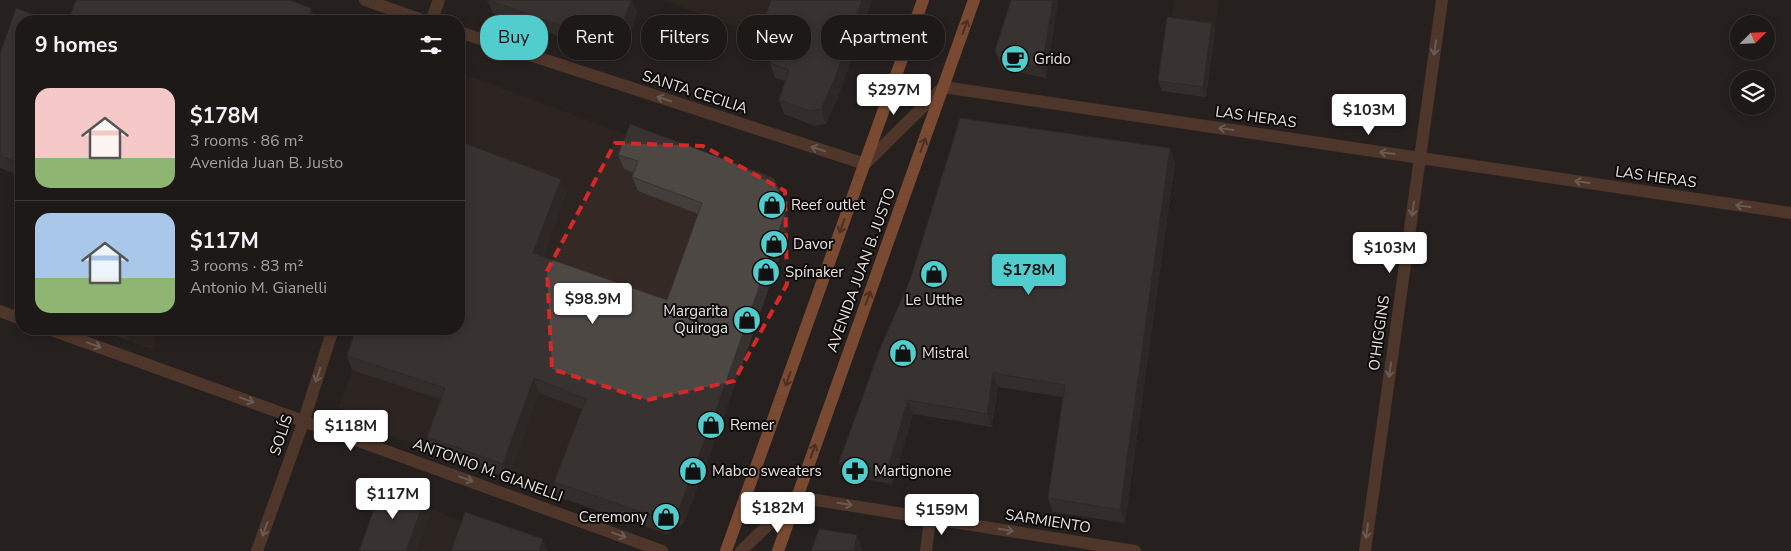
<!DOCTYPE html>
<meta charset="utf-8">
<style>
body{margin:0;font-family:"Nunito Sans",sans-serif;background:#252220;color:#f1f3f6;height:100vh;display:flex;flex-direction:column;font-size:19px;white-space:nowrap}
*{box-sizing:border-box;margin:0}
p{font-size:16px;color:#a0a0a1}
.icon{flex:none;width:28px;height:28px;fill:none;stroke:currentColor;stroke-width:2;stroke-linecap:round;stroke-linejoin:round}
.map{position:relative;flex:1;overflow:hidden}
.panel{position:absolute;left:15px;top:15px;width:450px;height:320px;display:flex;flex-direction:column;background:#1d1917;border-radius:20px;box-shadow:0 2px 8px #0003,0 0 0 1px #3b3836}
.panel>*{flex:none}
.hud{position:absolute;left:480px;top:15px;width:475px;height:45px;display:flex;gap:10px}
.needle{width:32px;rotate:66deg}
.buttons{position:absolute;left:1730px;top:15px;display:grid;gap:10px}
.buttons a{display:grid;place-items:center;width:45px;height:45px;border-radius:50%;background:#1d1917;box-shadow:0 2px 8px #0003,0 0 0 1px #3b3836;font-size:25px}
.price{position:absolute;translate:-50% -42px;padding:0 11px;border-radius:5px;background:#fff;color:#222;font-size:16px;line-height:32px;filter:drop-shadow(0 1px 2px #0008)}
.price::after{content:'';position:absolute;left:50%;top:30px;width:15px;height:11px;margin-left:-8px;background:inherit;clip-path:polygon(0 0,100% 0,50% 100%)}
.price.active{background:#52cdcd;color:#111}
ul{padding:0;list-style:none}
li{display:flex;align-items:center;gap:15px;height:125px;padding:0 20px}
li+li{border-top:1px solid #3b3836}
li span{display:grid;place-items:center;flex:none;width:140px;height:100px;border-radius:15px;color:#555}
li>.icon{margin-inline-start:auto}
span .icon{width:60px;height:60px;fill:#fffc;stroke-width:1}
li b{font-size:21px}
h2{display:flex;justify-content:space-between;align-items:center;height:60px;padding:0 20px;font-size:21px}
.chip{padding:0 18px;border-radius:20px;background:#1d1917;box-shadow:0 2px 8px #0003,0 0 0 1px #3b3836;font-size:18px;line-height:45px}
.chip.active{background:#52cdcd;color:#111}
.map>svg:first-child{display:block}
.built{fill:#342924}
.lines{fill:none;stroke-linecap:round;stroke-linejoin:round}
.street{stroke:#81503a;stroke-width:12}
.primary{stroke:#df7b4b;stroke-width:12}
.wall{fill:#433e3b}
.shaded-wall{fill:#373230}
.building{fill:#4e4845;stroke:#373230}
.oneway{stroke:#76432a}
.oneway2{stroke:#b9a196}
.marked{fill:none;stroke:#d62828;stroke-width:4;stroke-dasharray:10 6;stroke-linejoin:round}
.labels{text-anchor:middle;stroke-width:4;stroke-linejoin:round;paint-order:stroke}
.poi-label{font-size:15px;fill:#e7e3e1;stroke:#0e0b0a;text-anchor:start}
.street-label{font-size:15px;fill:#e7e3e1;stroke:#0e0b0a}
</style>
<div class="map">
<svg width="1791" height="551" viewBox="0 0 1791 551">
<rect width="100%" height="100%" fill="#27211f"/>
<!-- built -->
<path class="built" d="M662 0H782L769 38Z
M1174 0H1219L1206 97 1162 91Z
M472 77 724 171 673 314 750 343 724 416 664 395 620 519 344 419 339 407 367 329H459V84Z
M97 329H160L152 349Z
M431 509 470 525 546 551H368Z"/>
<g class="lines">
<!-- street -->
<path class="street" d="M365 0 425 21
M431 21 439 0
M459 32 865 164 943 87 1791 213
M0 311 21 319
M49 329 662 551
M257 551 304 420 333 329
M741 551 797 497 1135 551
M926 551 930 518
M1365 551 1442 0"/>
<!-- primary -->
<path class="primary" d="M726 551 923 0
M778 551 974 0"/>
</g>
<!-- wall -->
<path class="wall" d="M487 0H632L637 12 621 58 493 13Z
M771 0 840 92 826 124 815 126 784 114 779 100 785 81 775 78 770 63 778 41 769 38 763 23Z
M1058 0 1046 78 1002 69 995 50Z
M21 21V176L0 168V54Z
M1212 23 1215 32 1206 97 1162 91 1158 81Z
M630 124 791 224 724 416 684 523 667 534 559 497 554 482 582 409 539 393 508 478 432 451 427 437 440 399 352 370 347 356 566 193 543 257 667 300 698 214 638 191 632 177 634 173 624 169 618 155Z
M1175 162 1125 523 1053 512 1048 498 1063 397 998 387 992 427 913 414 892 484 844 476 839 462Z
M97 329H132L128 340Z"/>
<!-- shaded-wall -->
<path class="shaded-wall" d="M631 0H632L637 12 621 58 616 45Z
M862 0H872L840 92 826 124 821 109Z
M1053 0H1058L1046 78 1042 68Z
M311 8 316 21H307Z
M1212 23 1215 32 1206 97 1203 87Z
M1170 148 1175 162 1125 523 1120 510Z
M561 179 566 193 539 268 533 253Z
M786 210 791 224 724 416 684 523 679 509Z
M125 329H132L128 340 124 330Z
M993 373 998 387 992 427 987 414Z
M534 378 539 393 508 478 503 464Z
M908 400 913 414 892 484 887 471Z
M426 496 431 509 416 551H406Z
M857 535 863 551H854Z
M543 539 548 551H539Z"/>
<!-- building -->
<path class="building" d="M76 0H289L311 8 307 21H68Z
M488 0H631L616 45Z
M771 0H862L835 78 821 109 810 111 779 100 789 70 770 63 782 30 763 23Z
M1011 0H1053L1042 68 999 60 995 50Z
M16 8 52 21H21V163L0 156V54Z
M1167 17 1212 23 1203 87 1158 81Z
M960 118 1170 148 1120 510 1048 498 1065 385 993 373 987 414 908 400 887 471 839 462 881 346 910 280Z
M630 124 774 178 786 210 719 402 679 509 661 519 554 482 586 399 534 378 503 464 427 437 445 388 347 356 356 329H459V141L561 179 533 253 667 300 702 203 632 177 638 161 618 155Z
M384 481 426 496 406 551H359Z
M465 512 543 539 539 551H451Z
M819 529 857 535 854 551H811Z"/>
<!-- one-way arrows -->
<defs><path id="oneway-shaft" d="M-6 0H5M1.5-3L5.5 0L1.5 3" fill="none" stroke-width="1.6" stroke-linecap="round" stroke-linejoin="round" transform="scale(1.25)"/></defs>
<g class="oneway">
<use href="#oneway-shaft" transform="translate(965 27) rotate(-70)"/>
<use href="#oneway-shaft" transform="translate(923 145) rotate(-70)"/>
<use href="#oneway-shaft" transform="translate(842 226) rotate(110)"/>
<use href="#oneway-shaft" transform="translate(868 298) rotate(-70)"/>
<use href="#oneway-shaft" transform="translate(788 379) rotate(110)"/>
<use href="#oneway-shaft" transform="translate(813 451) rotate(-70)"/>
</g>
<g class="oneway2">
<use href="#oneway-shaft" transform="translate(1435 48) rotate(98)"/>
<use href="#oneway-shaft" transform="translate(664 99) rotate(-162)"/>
<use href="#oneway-shaft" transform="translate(1226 129) rotate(-172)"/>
<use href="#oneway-shaft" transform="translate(818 149) rotate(-162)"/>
<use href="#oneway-shaft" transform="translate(1387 153) rotate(-172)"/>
<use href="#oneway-shaft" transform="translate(1582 182) rotate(-172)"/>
<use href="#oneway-shaft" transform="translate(1743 206) rotate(-172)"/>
<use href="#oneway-shaft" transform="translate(1413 209) rotate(98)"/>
<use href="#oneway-shaft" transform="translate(94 345) rotate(20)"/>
<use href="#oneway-shaft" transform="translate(1390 370) rotate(98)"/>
<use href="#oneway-shaft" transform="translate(318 375) rotate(108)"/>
<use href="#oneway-shaft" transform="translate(247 400) rotate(20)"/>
<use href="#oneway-shaft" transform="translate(466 479) rotate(20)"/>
<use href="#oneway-shaft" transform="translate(845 504) rotate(9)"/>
<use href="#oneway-shaft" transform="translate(265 529) rotate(110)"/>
<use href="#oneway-shaft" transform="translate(1006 530) rotate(9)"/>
<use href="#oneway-shaft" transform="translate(1367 531) rotate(98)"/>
<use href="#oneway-shaft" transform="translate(619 535) rotate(20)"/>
</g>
<!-- marked area -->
<path d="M0 0H1791V551H0ZM615 143 703 146 785 191 787 284 734 381 647 400 552 369 547 271Z" fill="#27211f" fill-opacity=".55" fill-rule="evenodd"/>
<path class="marked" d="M615 143 703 146 785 191 787 284 734 381 647 400 552 369 547 271Z"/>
<!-- icons -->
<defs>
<g id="cafe-disc" transform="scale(1.4375)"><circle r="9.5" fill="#52cdcd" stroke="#0e0b0a"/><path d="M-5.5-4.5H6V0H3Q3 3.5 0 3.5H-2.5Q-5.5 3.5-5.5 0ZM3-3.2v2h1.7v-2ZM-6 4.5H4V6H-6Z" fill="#111"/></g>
<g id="shop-disc" transform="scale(1.4375)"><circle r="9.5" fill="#52cdcd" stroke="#0e0b0a"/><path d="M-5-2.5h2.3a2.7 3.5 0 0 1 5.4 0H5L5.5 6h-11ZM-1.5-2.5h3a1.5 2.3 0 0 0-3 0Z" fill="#111"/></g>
<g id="pharmacy-disc" transform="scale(1.4375)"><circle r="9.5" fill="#52cdcd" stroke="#0e0b0a"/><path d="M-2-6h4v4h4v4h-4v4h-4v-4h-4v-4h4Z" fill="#111"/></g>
</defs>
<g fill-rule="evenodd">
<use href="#cafe-disc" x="1015" y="59"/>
<use href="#shop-disc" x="772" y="205"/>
<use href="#shop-disc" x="774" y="244"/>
<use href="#shop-disc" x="766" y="272"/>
<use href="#shop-disc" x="934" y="274"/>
<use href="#shop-disc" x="747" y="320"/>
<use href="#shop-disc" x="903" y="353"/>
<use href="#shop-disc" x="711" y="425"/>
<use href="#shop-disc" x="693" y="471"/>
<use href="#pharmacy-disc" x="855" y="471"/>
<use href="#shop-disc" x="666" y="517"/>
</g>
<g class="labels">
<!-- poi labels -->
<g class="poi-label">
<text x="1034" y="64">Grido</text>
<text x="791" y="210">Reef outlet</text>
<text x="793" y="249">Davor</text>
<text x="785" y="277">Spínaker</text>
<text x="934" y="305" text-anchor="middle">Le Utthe</text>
<text x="728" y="316" text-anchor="end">Margarita<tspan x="728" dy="17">Quiroga</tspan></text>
<text x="922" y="358">Mistral</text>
<text x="730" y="430">Remer</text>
<text x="712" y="476">Mabco sweaters</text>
<text x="874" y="476">Martignone</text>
<text x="647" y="522" text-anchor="end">Ceremony</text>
</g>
<!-- street labels -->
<g class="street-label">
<text transform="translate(695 92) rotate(18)" y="5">SANTA CECILIA</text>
<text transform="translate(1256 117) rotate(8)" y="5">LAS HERAS</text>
<text transform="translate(1656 177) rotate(8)" y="5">LAS HERAS</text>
<text transform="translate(861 270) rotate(-70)" y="5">AVENIDA JUAN B. JUSTO</text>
<text transform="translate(1379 333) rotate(-82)" y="5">O'HIGGINS</text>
<text transform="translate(281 435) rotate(-71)" y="5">SOLÍS</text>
<text transform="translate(488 470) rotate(20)" y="5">ANTONIO M. GIANELLI</text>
<text transform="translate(1048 521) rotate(9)" y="5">SARMIENTO</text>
</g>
</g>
</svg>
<div class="buttons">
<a><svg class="needle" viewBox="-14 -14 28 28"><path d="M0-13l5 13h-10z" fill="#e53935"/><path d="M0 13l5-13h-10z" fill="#a0a0a1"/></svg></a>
<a><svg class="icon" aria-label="layers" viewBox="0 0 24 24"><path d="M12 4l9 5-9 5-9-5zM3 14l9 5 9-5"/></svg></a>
</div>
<b class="price" style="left:894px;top:116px">$297M</b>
<b class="price" style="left:1369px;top:136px">$103M</b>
<b class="price" style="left:1390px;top:274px">$103M</b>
<b class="price active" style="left:1029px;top:296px">$178M</b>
<b class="price" style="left:593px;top:325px">$98.9M</b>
<b class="price" style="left:351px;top:452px">$118M</b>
<b class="price" style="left:393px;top:520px">$117M</b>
<b class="price" style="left:778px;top:534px">$182M</b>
<b class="price" style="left:942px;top:536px">$159M</b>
<div class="hud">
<a class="chip active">Buy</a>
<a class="chip">Rent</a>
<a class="chip">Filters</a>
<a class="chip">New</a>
<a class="chip">Apartment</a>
</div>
<section class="panel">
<h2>9 homes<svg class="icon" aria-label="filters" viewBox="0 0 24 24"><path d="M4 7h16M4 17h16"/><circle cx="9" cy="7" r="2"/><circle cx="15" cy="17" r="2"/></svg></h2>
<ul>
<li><span style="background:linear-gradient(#f6c9c9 70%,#8fb573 0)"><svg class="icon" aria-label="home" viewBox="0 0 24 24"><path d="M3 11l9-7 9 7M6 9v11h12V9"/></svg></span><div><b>$178M</b><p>3 rooms · 86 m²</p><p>Avenida Juan B. Justo</p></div></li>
<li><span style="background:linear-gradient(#a9c7e8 65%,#8fb573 0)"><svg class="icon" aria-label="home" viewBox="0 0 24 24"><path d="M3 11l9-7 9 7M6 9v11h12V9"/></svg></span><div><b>$117M</b><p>3 rooms · 83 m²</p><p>Antonio M. Gianelli</p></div></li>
</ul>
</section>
</div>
